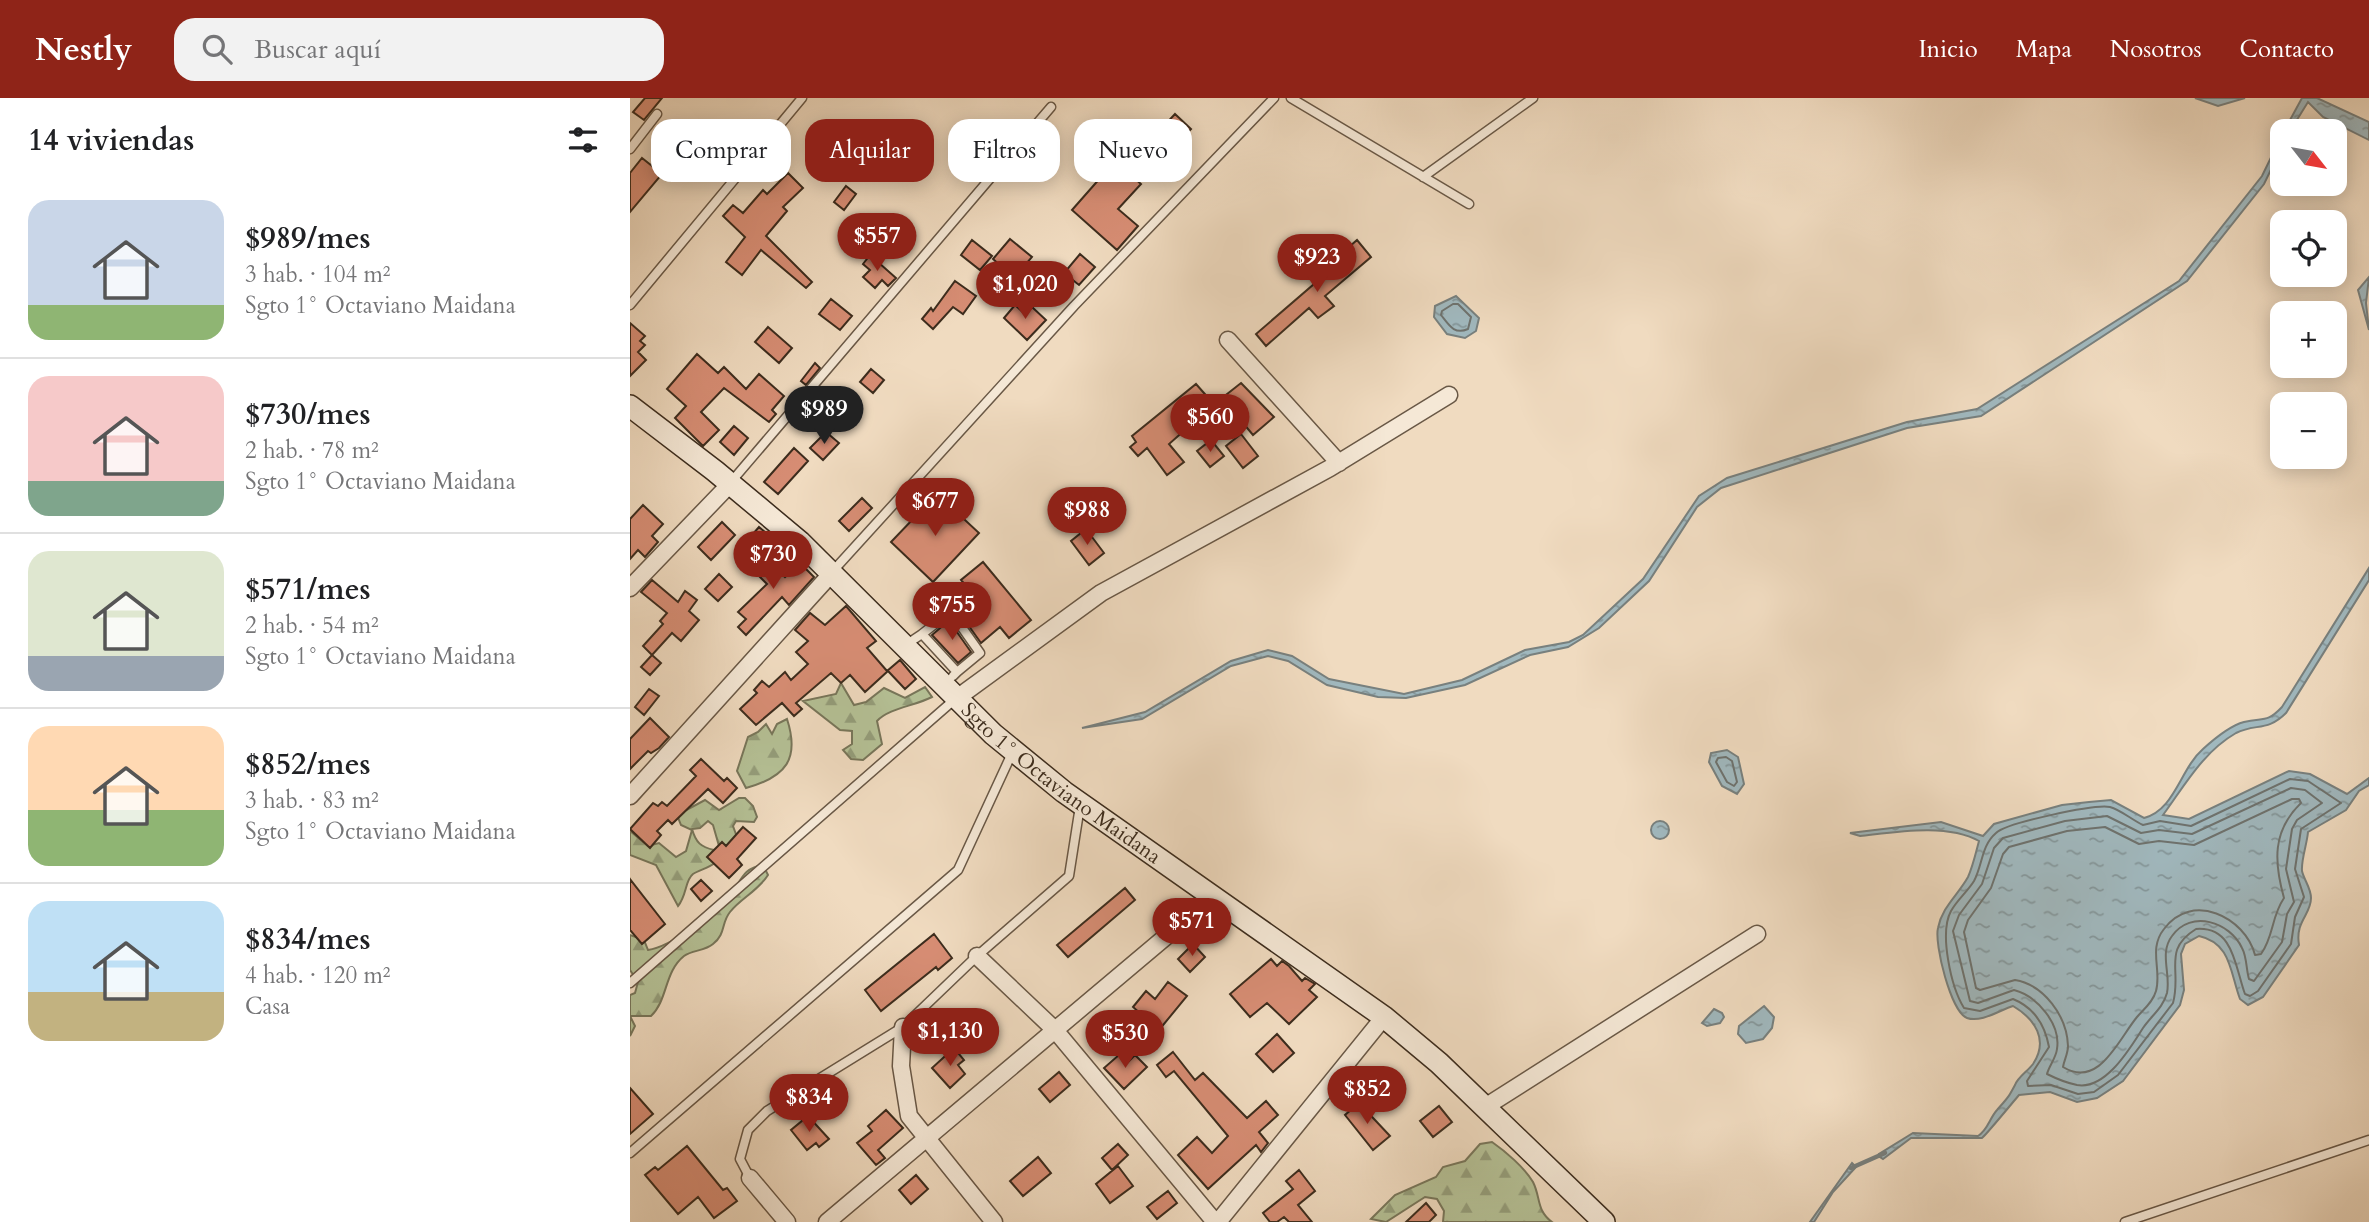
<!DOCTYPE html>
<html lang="es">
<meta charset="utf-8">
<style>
body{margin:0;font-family:Cardo,serif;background:#f2f2f2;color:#202124;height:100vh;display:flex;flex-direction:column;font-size:26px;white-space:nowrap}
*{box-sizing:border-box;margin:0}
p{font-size:23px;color:#757577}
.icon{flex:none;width:38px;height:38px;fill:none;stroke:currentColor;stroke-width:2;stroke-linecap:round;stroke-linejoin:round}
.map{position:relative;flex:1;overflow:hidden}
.drawer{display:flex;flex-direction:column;background:#fff;width:630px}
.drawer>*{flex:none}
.banner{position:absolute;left:21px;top:21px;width:665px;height:63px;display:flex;gap:14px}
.needle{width:46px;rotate:121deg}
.fabs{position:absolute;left:1640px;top:21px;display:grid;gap:14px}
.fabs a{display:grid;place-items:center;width:77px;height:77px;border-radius:14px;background:#fff;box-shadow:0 4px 18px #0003;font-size:35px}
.price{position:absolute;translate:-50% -60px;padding:0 16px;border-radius:24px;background:#8f2418;color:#fff;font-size:23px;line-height:46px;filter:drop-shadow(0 2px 4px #0008)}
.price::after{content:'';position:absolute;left:50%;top:42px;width:21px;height:16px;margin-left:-10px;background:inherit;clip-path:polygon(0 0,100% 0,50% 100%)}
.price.current{background:#222;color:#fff}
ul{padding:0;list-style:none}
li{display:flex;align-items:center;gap:21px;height:175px;padding:0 28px}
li+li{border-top:2px solid #e0e0e0}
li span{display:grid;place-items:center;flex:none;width:196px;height:140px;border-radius:21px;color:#555}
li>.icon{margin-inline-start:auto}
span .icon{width:84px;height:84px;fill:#fffc;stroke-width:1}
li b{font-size:30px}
h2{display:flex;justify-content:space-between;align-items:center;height:84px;padding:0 28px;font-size:30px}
.pill{padding:0 24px;border-radius:21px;background:#fff;box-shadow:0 4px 18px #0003;font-size:24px;line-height:63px}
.pill.current{background:#8f2418;color:#fff}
header{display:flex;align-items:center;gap:42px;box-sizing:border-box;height:98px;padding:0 35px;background:#8f2418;color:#fff}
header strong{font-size:33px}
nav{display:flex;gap:38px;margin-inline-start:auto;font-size:24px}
.search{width:490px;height:63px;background:#f2f2f2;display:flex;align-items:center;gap:18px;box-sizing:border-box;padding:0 24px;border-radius:21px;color:#757577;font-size:26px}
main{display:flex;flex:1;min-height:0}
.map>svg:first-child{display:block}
.forest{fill:url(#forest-firs);stroke:#78765a;stroke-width:2}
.water{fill:url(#water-ripples);stroke:#78807e;stroke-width:2}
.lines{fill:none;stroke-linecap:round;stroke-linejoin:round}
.shore{stroke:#6e726e;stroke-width:2}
.stream{stroke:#78807e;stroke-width:4.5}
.building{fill:#d78d74;stroke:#3c2c1d;stroke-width:2}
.service-casing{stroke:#695846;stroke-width:11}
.minor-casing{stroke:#695846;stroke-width:19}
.secondary-casing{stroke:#3c2c1d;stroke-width:24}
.service{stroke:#f5e8d6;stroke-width:8}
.minor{stroke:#f5e8d6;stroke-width:16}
.secondary{stroke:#f5e8d6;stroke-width:21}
.labels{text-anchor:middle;stroke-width:5;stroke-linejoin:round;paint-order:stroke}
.street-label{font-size:21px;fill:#3c2c1d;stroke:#f5e8d6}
</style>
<header>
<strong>Nestly</strong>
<div class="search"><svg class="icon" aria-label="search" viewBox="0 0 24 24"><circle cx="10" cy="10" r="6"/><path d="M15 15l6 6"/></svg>Buscar aquí</div>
<nav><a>Inicio</a><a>Mapa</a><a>Nosotros</a><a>Contacto</a></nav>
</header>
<main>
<section class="drawer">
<h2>14 viviendas<svg class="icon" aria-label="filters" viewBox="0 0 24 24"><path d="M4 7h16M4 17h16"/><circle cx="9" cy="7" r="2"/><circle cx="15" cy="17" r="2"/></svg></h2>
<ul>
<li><span style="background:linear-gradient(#c9d6e8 75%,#8fb573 0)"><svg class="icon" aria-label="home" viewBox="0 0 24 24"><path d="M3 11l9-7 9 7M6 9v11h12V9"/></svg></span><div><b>$989/mes</b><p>3 hab. · 104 m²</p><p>Sgto 1° Octaviano Maidana</p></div></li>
<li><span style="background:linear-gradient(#f6c9c9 75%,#7fa58c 0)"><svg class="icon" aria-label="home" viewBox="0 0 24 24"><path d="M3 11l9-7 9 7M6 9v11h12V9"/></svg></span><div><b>$730/mes</b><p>2 hab. · 78 m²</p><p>Sgto 1° Octaviano Maidana</p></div></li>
<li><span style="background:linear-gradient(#dfe7d0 75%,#9aa5b1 0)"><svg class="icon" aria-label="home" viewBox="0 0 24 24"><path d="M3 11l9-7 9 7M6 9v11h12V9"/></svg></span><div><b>$571/mes</b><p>2 hab. · 54 m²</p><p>Sgto 1° Octaviano Maidana</p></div></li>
<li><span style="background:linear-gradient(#ffd9b3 60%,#8fb573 0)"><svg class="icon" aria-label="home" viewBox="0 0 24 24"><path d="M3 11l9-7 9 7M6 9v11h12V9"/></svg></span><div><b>$852/mes</b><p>3 hab. · 83 m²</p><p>Sgto 1° Octaviano Maidana</p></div></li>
<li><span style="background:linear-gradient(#bfe0f5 65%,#c2b280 0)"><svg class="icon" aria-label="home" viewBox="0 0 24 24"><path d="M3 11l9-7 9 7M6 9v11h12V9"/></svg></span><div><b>$834/mes</b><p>4 hab. · 120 m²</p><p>Casa</p></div></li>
</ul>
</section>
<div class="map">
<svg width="1739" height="1124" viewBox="0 0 1739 1124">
<defs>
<pattern id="forest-firs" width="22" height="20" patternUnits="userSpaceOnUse" patternTransform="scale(1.75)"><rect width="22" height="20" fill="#b5c196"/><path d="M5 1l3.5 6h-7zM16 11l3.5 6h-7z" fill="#949d7a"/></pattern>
<pattern id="water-ripples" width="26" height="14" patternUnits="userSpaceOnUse" patternTransform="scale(1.75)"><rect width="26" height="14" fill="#a0b8be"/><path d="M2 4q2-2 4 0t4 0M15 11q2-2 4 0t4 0" fill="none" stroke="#84969a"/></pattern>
</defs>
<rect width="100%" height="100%" fill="#f0dbc0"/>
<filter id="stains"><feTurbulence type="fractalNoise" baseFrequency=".00286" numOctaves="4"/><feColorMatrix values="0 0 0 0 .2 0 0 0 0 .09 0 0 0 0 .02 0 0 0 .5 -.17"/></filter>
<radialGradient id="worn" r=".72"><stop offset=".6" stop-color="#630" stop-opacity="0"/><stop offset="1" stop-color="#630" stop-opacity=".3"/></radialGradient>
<!-- forest -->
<path class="forest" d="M211 585 224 607 236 604 254 590 275 600 295 589 302 599C285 608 259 610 247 623L252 646 233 662 221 661 213 652 222 646V633L210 632 173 603 206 596Z
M157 621C170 661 156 679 116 690L107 673 118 639 128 634 136 626 142 636 147 626Z
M109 700H115L123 708 127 719 124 724 106 723 103 728 107 739 100 748H89L83 727 78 723 70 730 62 731C66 745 71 749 84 752L85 765C78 770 70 772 63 776 55 782 57 797 48 808L26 767 0 757V733L18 748 29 745 46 759 56 753 62 732 51 727 47 717 75 702 89 712Z
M133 767 138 777C128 793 111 800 100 814 91 825 96 836 83 846 75 853 62 852 54 858 34 874 38 902 21 918H0L5 928 0 938V897L5 895 8 884 0 872V837L14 842 18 852C40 849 91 813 103 794 112 780 114 770 133 767Z
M862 1044C875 1053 895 1070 903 1084 911 1100 906 1112 922 1124H813L814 1113 807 1101 795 1099 756 1124 741 1121 765 1097 806 1079 813 1069 835 1063 850 1046Z"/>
<!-- water -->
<path class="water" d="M1565 0H1615L1588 8Z
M1672 0H1687L1739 24V42L1693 19 1678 4 1660 33H1654Z
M1652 37V49L1634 86 1557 183 1351 318 1277 330 1091 390 1067 409 1019 483 969 530 938 549 900 557 835 587 776 600 748 599 697 587 658 563 638 558 601 568 512 621 452 630 515 614 601 563 638 552 662 558 699 581 774 596 832 582 895 552 939 544 953 537 1013 481 1069 398 1097 380 1277 324 1347 311 1549 183 1632 78Z
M1739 179 1736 205 1739 232 1728 192Z
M826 198 849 220 846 233 835 240 817 236 804 219 805 208Z
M1739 470V482L1656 615C1637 634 1626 625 1606 635 1573 654 1555 687 1533 717L1559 721 1659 673 1680 676 1717 696 1739 680V687L1729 693 1716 712 1678 734C1677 746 1671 762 1672 773 1674 782 1681 790 1681 800 1681 817 1665 823 1669 847L1633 899 1618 907 1610 901C1600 874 1601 845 1569 838L1555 846 1551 856 1554 892 1550 907 1493 983 1467 1000 1447 1004 1420 994 1389 997C1383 1004 1356 1037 1352 1040H1281L1253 1061 1250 1059 1249 1056 1283 1035 1348 1038C1358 1032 1359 1021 1367 1012 1378 999 1377 1002 1385 987 1388 979 1398 973 1403 966 1419 942 1405 921 1383 908 1370 912 1351 925 1337 920 1321 914 1304 846 1308 830 1312 809 1328 797 1338 779 1343 768 1346 754 1349 743 1317 725 1266 734 1230 738L1220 735 1311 724 1353 738 1364 726 1432 707 1459 704 1481 702 1514 720C1545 712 1550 671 1573 651 1584 641 1599 628 1614 624 1633 619 1636 626 1652 609Z
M1097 652 1108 659 1114 686 1107 696 1092 688 1079 664 1081 655Z
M1021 732a9 9 0 1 1 18 0a9 9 0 1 1-18 0Z
M1134 908 1144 919 1142 930 1133 941 1116 945 1108 936 1109 928Z
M1084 911 1092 915 1094 919 1090 925 1077 928 1072 925Z
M1222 1065 1226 1069 1203 1094 1184 1124H1180Z"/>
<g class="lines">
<!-- shore -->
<path class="shore" d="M823 206H828L841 219 838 231C824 237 819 227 811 217L812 213Z
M1096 659 1102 663 1107 684 1104 688 1097 684 1086 664 1088 660Z
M1660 681 1678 683 1711 705 1671 731 1665 771 1674 799 1665 819 1661 846 1628 893 1620 898 1615 896C1605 869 1604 828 1566 831 1532 852 1552 872 1543 905L1488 977 1464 994 1448 996 1421 987 1398 988 1397 983 1419 949C1415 927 1405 910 1383 901L1350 913 1334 910C1321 889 1309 835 1321 813 1327 802 1338 793 1344 783 1353 766 1351 748 1366 735 1376 725 1464 706 1480 709 1491 712 1502 722 1513 727L1530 723 1561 728Z
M1661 690 1675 692 1692 705 1667 722 1662 731 1656 771 1664 804 1657 816 1652 844 1624 883 1619 881C1616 871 1617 859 1612 850 1600 824 1561 811 1542 838 1529 855 1541 876 1537 895 1533 910 1521 918 1513 930 1500 950 1476 992 1447 987 1437 985 1425 980 1417 976 1419 968 1426 960 1427 951 1431 926 1407 898 1384 892L1348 905 1340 903 1323 833 1329 817 1352 786 1364 750 1373 740 1435 723 1477 718 1511 735 1529 732 1562 736Z
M1662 701H1669L1671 705C1642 733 1644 764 1654 800 1641 819 1644 838 1631 856L1625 857C1615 819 1562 793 1534 831 1518 851 1532 872 1526 893 1523 904 1514 911 1507 919 1488 942 1469 991 1433 969 1434 962 1438 956 1438 948 1437 918 1414 887 1385 882L1350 892 1346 890 1334 834 1338 822 1361 790 1373 756 1379 749 1437 733 1475 729 1509 746 1529 743 1564 747Z"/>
<!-- stream -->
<path class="stream" d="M1221 1070 1255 1055"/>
</g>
<!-- building -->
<path class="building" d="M15 0H32L14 22 3 14Z
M545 16 561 31 548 45 532 30Z
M501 45 512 55 496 73 511 86 488 111 508 128 487 152 442 112Z
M358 47 372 56 364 66 351 57Z
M12 60 32 76 0 114V75Z
M158 75 173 90 153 109 157 113 136 138 182 184 176 190 131 152 112 177 96 164 115 139 93 118 103 107 113 115 133 92 137 96Z
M216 88 226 96 214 112 204 104Z
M380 141 402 159 384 180 363 161Z
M342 142 362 158 350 172 331 157Z
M727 142 741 159 695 198 704 208 688 220 679 210 636 248 626 236 713 161 710 157Z
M450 156 465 169 449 187 434 175Z
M240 157 266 180 258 188 252 182 245 190 233 179 240 172 233 166Z
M325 183 346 198 333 216 323 209 303 231 292 221 301 210 303 213Z
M201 201 222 218 210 232 189 216Z
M385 207 396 217 402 209 416 222 397 242 374 220Z
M0 225 15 238 10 243 15 247 8 254 16 262 0 278Z
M138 229 162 250 149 265 125 244Z
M67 256 88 275 94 269 116 291 129 276 154 298 142 312 146 316 139 324 94 290 71 314 89 332 73 348 45 320 56 308 37 291Z
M185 265 190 270 176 287 171 283Z
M241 271 254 282 243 295 230 284Z
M611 285 644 319 623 337 603 313 593 321 582 308Z
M566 286 581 303 562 319 565 323 539 346 554 364 537 377 517 350 508 358 500 349 506 344 502 338Z
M104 328 118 340 104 357 90 344Z
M196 334 209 345 193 362 180 350Z
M611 336 628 358 613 370 596 348Z
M581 342 594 358 580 369 567 353Z
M164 350 178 363 148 396 134 384Z
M307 396 349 435 303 484 261 444Z
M232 400 242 410 219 433 209 423Z
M13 407 33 426 22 438 28 444 15 459 8 452 0 461V421Z
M92 424 105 437 81 462 68 449Z
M129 429 143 441 130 457 115 445Z
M456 431 474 455 459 467 441 443Z
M133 458 155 479 170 465 184 479 159 507 152 499 116 537 108 529 116 521 108 514 137 486 121 470Z
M353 464 401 522 379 540 370 529 351 545 331 517 323 513 343 496 331 482Z
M89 476 102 489 88 503 75 491Z
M22 482 48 504 55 493 67 502 59 513 69 522 51 543 42 535 22 557 13 548 33 526 30 523 37 515 11 494Z
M216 508 246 543 237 550 257 573 270 562 286 581 275 591 258 573 235 594 220 577 211 585 201 575 166 605 172 611 164 618 152 605 126 627 110 611 127 595 124 592 132 583 139 589 155 574 161 582 178 566 166 554 178 543 165 532 180 515 195 527Z
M316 525 322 527 341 554 328 565 302 537Z
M22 557 31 565 20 577 11 569Z
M19 591 29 598 14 617 5 609Z
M20 620 39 639 29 650 21 655 18 653 0 671V641Z
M71 661 94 683 97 680 107 690 93 705 78 691 42 726 38 722 27 733 31 737 20 750 0 731 23 705 28 708 32 704 37 708 66 678 60 672Z
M113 729 126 740 107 761 112 767 99 780 77 759 92 744 96 748Z
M0 781 35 826 12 846 0 832Z
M71 782 82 793 71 803 61 791Z
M495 790 505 802 438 859 427 847Z
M304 836 322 860 308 872 306 869 251 913 235 892Z
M563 846 575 859 560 874 548 861Z
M641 861 647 868 652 863 659 868 672 883 675 880 685 886 679 892 687 899 659 926 637 905 620 919 600 896Z
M538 884 557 898 529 932 503 909 516 893 525 901Z
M647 936 664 955 643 974 626 956Z
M324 950 334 962 328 967 335 976 320 990 302 970Z
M543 954 565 982 573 975 617 1020 636 1003 648 1017 629 1034 638 1045 631 1054 626 1047 578 1091 548 1057 567 1039 582 1055 598 1038 544 973 536 979 527 967Z
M490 956 498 964 505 957 517 969 494 991 474 970Z
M429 974 440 987 420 1004 409 991Z
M0 990 23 1016 0 1036Z
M729 1005 760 1038 743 1052 715 1017Z
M809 1008 822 1024 803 1039 790 1023Z
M256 1012 273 1030 248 1052 255 1060 246 1067 227 1045 242 1033 238 1028Z
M178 1018 199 1041 189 1049 186 1045 177 1052 161 1032Z
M488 1046 498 1057 482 1072 472 1060Z
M57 1048 93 1092 97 1090 107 1103 84 1120 68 1099 48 1116 15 1077 25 1069 28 1072Z
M408 1059 421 1075 393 1098 380 1083Z
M488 1068 503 1088 480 1105 466 1086Z
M669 1072 685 1093 668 1107 682 1124H659L654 1119 647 1124H640L633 1115 663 1091 656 1083Z
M286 1077 298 1091 281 1106 269 1092Z
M538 1093 547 1105 527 1121 517 1109Z
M796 1105 806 1117 799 1124H776Z"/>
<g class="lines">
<!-- service casing -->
<g class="service-casing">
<path id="service" d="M661 0 839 106
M0 51 27 16
M793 79 903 0
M0 207 172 0
M101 384 421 9
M202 474 444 208 644 0
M292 536 315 518 326 521 350 555 327 574
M277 546 292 536 327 574 323 578
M0 885 324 602
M0 1055 328 772 383 653
M120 1080 110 1061 118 1032 137 1013 273 929 347 858 439 778 450 708
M1495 1124 1739 1042"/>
</g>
<!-- minor casing -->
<g class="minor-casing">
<path id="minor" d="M598 242 709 365
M0 490 100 386
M327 600 471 495 700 370 819 297
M0 698 201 476
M347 858 425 932 585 1124
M273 929 271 968 279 1018 364 1124
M855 1009 1127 836
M120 1080 157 1124
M197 1124 583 799
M588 1124 754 919"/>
</g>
<!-- secondary casing -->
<g class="secondary-casing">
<g id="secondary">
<path id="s1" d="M0 308 85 373 170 444 363 636 434 694 754 919 809 965 974 1124"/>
</g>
</g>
<!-- service -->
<use href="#service" class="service"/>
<!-- minor -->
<use href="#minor" class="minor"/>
<!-- secondary -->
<use href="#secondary" class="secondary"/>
</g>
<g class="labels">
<!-- street labels -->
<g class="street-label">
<text dy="7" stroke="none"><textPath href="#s1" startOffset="574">Sgto 1° Octaviano Maidana</textPath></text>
</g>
</g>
<rect width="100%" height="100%" filter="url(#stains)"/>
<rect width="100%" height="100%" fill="url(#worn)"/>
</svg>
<div class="fabs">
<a><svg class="needle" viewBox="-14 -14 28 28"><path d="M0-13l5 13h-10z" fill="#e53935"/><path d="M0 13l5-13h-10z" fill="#757577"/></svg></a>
<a><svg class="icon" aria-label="locate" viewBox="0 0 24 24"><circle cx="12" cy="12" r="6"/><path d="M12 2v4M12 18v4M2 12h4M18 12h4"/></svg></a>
<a>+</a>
<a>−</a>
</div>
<b class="price" style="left:247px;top:175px">$557</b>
<b class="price" style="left:687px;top:196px">$923</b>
<b class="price" style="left:395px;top:223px">$1,020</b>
<b class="price current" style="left:194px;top:348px">$989</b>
<b class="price" style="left:580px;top:356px">$560</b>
<b class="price" style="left:305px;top:440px">$677</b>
<b class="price" style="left:457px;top:449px">$988</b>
<b class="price" style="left:143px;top:493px">$730</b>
<b class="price" style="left:322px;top:544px">$755</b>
<b class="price" style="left:562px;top:860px">$571</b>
<b class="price" style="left:320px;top:970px">$1,130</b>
<b class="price" style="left:495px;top:972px">$530</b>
<b class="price" style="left:737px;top:1028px">$852</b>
<b class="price" style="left:179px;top:1036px">$834</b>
<div class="banner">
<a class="pill">Comprar</a>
<a class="pill current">Alquilar</a>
<a class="pill">Filtros</a>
<a class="pill">Nuevo</a>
</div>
</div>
</main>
